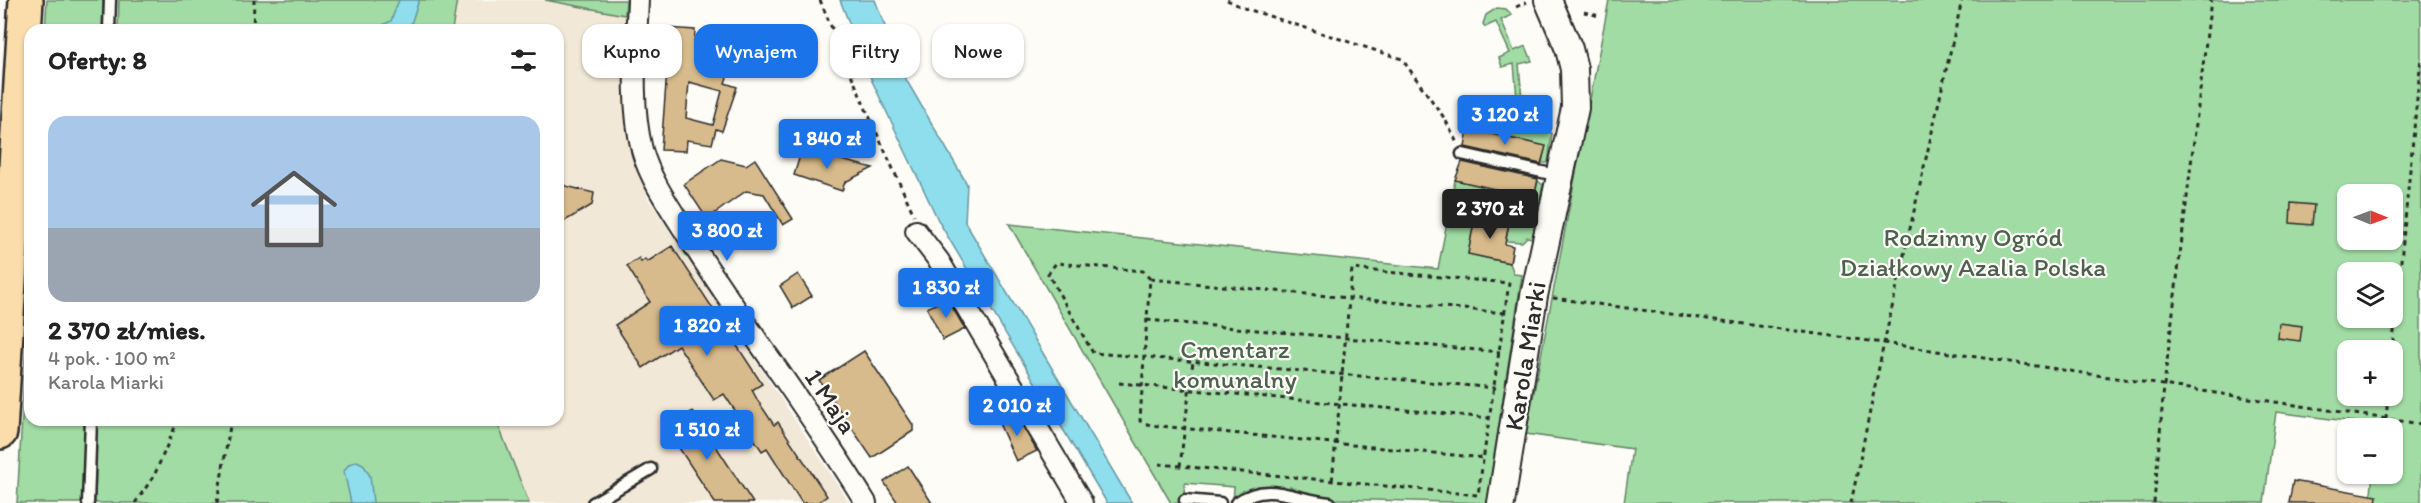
<!DOCTYPE html>
<html lang="pl">
<meta charset="utf-8">
<style>
body{margin:0;font-family:Itim,sans-serif;background:#f2f2f2;color:#222;height:100vh;display:flex;flex-direction:column;font-size:22px;white-space:nowrap}
*{box-sizing:border-box;margin:0}
p{font-size:20px;color:#767676}
.icon{flex:none;width:33px;height:33px;fill:none;stroke:currentColor;stroke-width:2;stroke-linecap:round;stroke-linejoin:round}
.map{position:relative;flex:1;overflow:hidden}
.side{position:absolute;left:24px;top:24px;width:540px;height:402px;display:flex;flex-direction:column;background:#fff;border-radius:18px;box-shadow:0 2px 4px #0004}
.side>*{flex:none}
.banner{position:absolute;left:582px;top:24px;width:570px;height:54px;display:flex;gap:12px}
.needle{width:39px;rotate:91deg}
.fabs{position:absolute;left:2337px;top:184px;display:grid;gap:12px}
.fabs a{display:grid;place-items:center;width:66px;height:66px;border-radius:12px;background:#fff;box-shadow:0 2px 4px #0004;font-size:30px}
.price{position:absolute;translate:-50% -51px;padding:0 14px;border-radius:6px;background:#1a73e8;color:#fff;font-size:20px;line-height:39px;filter:drop-shadow(0 2px 3px #0008)}
.price::after{content:'';position:absolute;left:50%;top:36px;width:18px;height:14px;margin-left:-9px;background:inherit;clip-path:polygon(0 0,100% 0,50% 100%)}
.price.selected{background:#222;color:#fff}
ul{padding:0;list-style:none}
li{display:grid;align-content:center;gap:12px;height:318px;padding:0 24px}
li+li{border-top:2px solid #e0e0e0}
li span{display:grid;place-items:center;height:186px;border-radius:18px;color:#555}
li>.icon{margin-inline-start:auto}
span .icon{width:108px;height:108px;fill:#fffc;stroke-width:1}
li b{font-size:26px}
h2{display:flex;justify-content:space-between;align-items:center;height:72px;padding:0 24px;font-size:26px}
.tag{padding:0 21px;border-radius:18px;background:#fff;box-shadow:0 2px 4px #0004;font-size:21px;line-height:54px}
.tag.selected{background:#1a73e8;color:#fff}
.map>svg:first-child{display:block}
.built{fill:#f2e8d7}
.green{fill:#a0dca3;stroke:#668467;stroke-width:1.5;fill-rule:evenodd}
.water{fill:#8fdeed;stroke:#67969f;stroke-width:1.5}
.building{fill:#d8bb8c;stroke:#2b2b2b;stroke-width:1.5;fill-rule:evenodd}
.lines{fill:none;stroke-linecap:round;stroke-linejoin:round}
.service-casing{stroke:#2b2b2b;stroke-width:15}
.minor-casing{stroke:#2b2b2b;stroke-width:24}
.tertiary-casing{stroke:#2b2b2b;stroke-width:30}
.motorway-casing{stroke:#2b2b2b;stroke-width:38}
.path{stroke:#2b2b2b;stroke-width:3;stroke-dasharray:4.5 4.5;stroke-linecap:butt}
.service{stroke:#fdfcf7;stroke-width:10}
.minor{stroke:#fdfcf7;stroke-width:20}
.tertiary{stroke:#fdfcf7;stroke-width:26}
.motorway{stroke:#fbddab;stroke-width:33}
.labels{text-anchor:middle;stroke-width:4.5;stroke-linejoin:round;paint-order:stroke}
.park-label{font-size:26px;fill:#4e604f;stroke:#fdfcf7}
.street-label{font-size:26px;fill:#2b2b2b;stroke:#fdfcf7}
</style>
<div class="map">
<svg width="2421" height="503" viewBox="0 0 2421 503">
<rect width="100%" height="100%" fill="#fdfcf7"/>
<filter id="ink" filterUnits="userSpaceOnUse"><feTurbulence type="fractalNoise" baseFrequency=".0167" numOctaves="2"/><feDisplacementMap in="SourceGraphic" scale="12" xChannelSelector="R" yChannelSelector="G"/><feConvolveMatrix kernelMatrix="1 2 1 2 8 2 1 2 1" color-interpolation-filters="sRGB"/></filter>
<g filter="url(#ink)">
<!-- built -->
<path class="built" d="M457 0H545L625 15 629 137 648 198 850 503H529L499 427 488 420H558V30H452Z"/>
<!-- green -->
<path class="green" d="M47 0H103L102 30H45Z
M119 0H457L452 30H118Z
M545 0H626L625 15Z
M1609 0H2421V503H2370L2373 474H2392V429H2378V425L2276 412 2264 503H1624L1632 449 1526 434ZM2348 195H2392V240H2348ZM2348 273H2392V318H2348ZM2348 351H2392V396H2348Z
M1497 8 1506 9 1512 15 1501 20 1514 51 1526 46 1532 61 1519 64 1522 99 1534 101 1528 109 1504 103V97L1517 98 1514 64 1502 67 1499 58 1510 53 1496 22 1485 27 1483 24 1486 15Z
M1474 115 1552 133 1548 163H1542L1545 146 1471 129Z
M1455 180 1534 197 1538 181 1543 185 1532 238 1527 237 1522 242 1506 241 1509 223 1475 217 1468 254 1510 263 1514 274 1522 275 1487 503 1336 499 1306 495 1290 486 1288 499 1256 496 1255 503H1233L1234 487 1185 483 1183 503H1171L1009 224 1438 269Z
M30 281V420H89L86 503H17Z
M97 420H488L499 427 529 503H95Z"/>
<!-- water -->
<path class="water" d="M399 0H419L409 30H373L391 21Z
M840 0H875L904 76 967 184 965 222 1132 503H1107L939 222 872 81Z
M357 461 363 464 370 476 373 503H351L344 471 349 464Z"/>
<!-- building -->
<path class="building" d="M667 28 695 30 694 51H698L697 65 729 72 725 83 737 87 722 131 716 129 712 144 687 140 686 151 661 150 668 57 665 56ZM689 82 722 91 713 125 686 118Z
M1468 129 1546 146 1541 164 1465 147Z
M802 149 826 156 873 168 845 182 842 191 794 175Z
M721 159 746 165 755 159 793 219 783 225 764 194 746 191 707 219 684 184Z
M1462 162 1538 179 1534 198 1455 180Z
M558 184 594 193 592 205 558 225Z
M2291 203 2314 205 2312 225 2290 223Z
M1475 217 1509 223 1505 244 1513 246 1510 263 1468 254Z
M672 246 762 384 752 390 758 401 774 425 778 422 827 496 817 503H802L767 448 762 451 724 394 714 400 678 345 643 368 615 325 650 302 627 266 639 258 641 262 645 259 647 262Z
M798 274 812 296 793 308 780 286Z
M947 298 965 329 943 340 927 308Z
M2279 323 2302 326 2300 341 2278 338Z
M864 351 913 425V431L872 458 819 380Z
M693 411 753 503H715L666 428Z
M1015 413 1037 451 1016 461 998 421Z
M908 466 932 503H898L884 482Z
M2293 481 2377 496 2376 503H2289Z"/>
<g class="lines">
<!-- service casing -->
<g class="service-casing">
<path id="service" d="M109 30 110 0
M1462 154 1560 176
M1185 500 1220 503
M88 503 91 420
M593 503 651 469
M1236 503C1270 480 1293 500 1330 503"/>
</g>
<!-- minor casing -->
<g class="minor-casing">
<path id="minor" d="M638 0C636 50 630 101 642 150 651 183 676 216 694 246 749 333 813 415 866 503
M916 231 939 261 1082 503"/>
</g>
<!-- tertiary casing -->
<g class="tertiary-casing">
<path id="tertiary" d="M1501 503 1534 296 1575 108 1574 69 1569 49 1548 0"/>
</g>
<!-- motorway casing -->
<g class="motorway-casing">
<path id="motorway" d="M0 432 26 0"/>
</g>
<!-- path -->
<path class="path" d="M820 0 864 105 914 215
M1227 0 1244 8 1402 59 1445 119 1457 143
M1516 7 1527 2
M1584 12 1599 16
M253 30 254 0
M1150 279 1143 271 1056 263 1048 274 1093 353 1144 357 1140 421 1150 425 1484 458
M1553 298 1884 343 2421 424
M1147 320 1500 352
M2392 352 2421 58
M1119 383 1490 418
M1496 388 1144 357 1150 279 1505 313
M2386 419 2388 396
M1159 464 1478 495 1509 283 1352 269 1332 482
M1180 466 1193 361
M135 503 154 476 178 420
M217 503 231 420
M1851 503 1884 343 1962 0
M2154 503 2164 386 2211 0"/>
<!-- service -->
<use href="#service" class="service"/>
<!-- minor -->
<use href="#minor" class="minor"/>
<!-- tertiary -->
<use href="#tertiary" class="tertiary"/>
<!-- motorway -->
<use href="#motorway" class="motorway"/>
</g>
</g>
<g class="labels">
<!-- park labels -->
<g class="park-label">
<text x="1973" y="246">Rodzinny Ogród<tspan x="1973" dy="30">Działkowy Azalia Polska</tspan></text>
<text x="1235" y="358">Cmentarz<tspan x="1235" dy="30">komunalny</tspan></text>
</g>
<!-- street labels -->
<g class="street-label">
<text transform="translate(1525 356) rotate(-81)" y="9">Karola Miarki</text>
<text transform="translate(831 401) rotate(56)" y="9">1 Maja</text>
</g>
</g>
</svg>
<div class="fabs">
<a><svg class="needle" viewBox="-14 -14 28 28"><path d="M0-13l5 13h-10z" fill="#e53935"/><path d="M0 13l5-13h-10z" fill="#767676"/></svg></a>
<a><svg class="icon" aria-label="layers" viewBox="0 0 24 24"><path d="M12 4l9 5-9 5-9-5zM3 14l9 5 9-5"/></svg></a>
<a>+</a>
<a>−</a>
</div>
<b class="price" style="left:1505px;top:146px">3 120 zł</b>
<b class="price" style="left:827px;top:170px">1 840 zł</b>
<b class="price selected" style="left:1490px;top:240px">2 370 zł</b>
<b class="price" style="left:727px;top:262px">3 800 zł</b>
<b class="price" style="left:946px;top:319px">1 830 zł</b>
<b class="price" style="left:707px;top:357px">1 820 zł</b>
<b class="price" style="left:1017px;top:437px">2 010 zł</b>
<b class="price" style="left:707px;top:461px">1 510 zł</b>
<div class="banner">
<a class="tag">Kupno</a>
<a class="tag selected">Wynajem</a>
<a class="tag">Filtry</a>
<a class="tag">Nowe</a>
</div>
<section class="side">
<h2>Oferty: 8<svg class="icon" aria-label="filters" viewBox="0 0 24 24"><path d="M4 7h16M4 17h16"/><circle cx="9" cy="7" r="2"/><circle cx="15" cy="17" r="2"/></svg></h2>
<ul>
<li><span style="background:linear-gradient(#a9c7e8 60%,#9aa5b1 0)"><svg class="icon" aria-label="home" viewBox="0 0 24 24"><path d="M3 11l9-7 9 7M6 9v11h12V9"/></svg></span><div><b>2 370 zł/mies.</b><p>4 pok. · 100 m²</p><p>Karola Miarki</p></div></li>
</ul>
</section>
</div>
